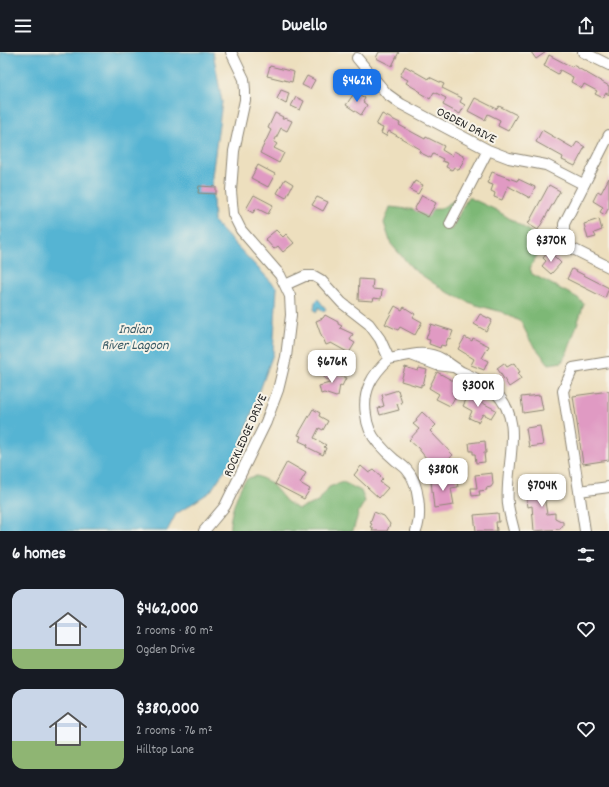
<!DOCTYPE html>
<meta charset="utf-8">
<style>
body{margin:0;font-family:Dekko,sans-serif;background:#242831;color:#f1f3f6;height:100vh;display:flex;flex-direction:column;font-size:15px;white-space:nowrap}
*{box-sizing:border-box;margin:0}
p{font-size:13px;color:#9ea1a6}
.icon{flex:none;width:22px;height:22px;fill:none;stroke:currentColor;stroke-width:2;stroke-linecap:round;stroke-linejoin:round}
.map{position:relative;height:479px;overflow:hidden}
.side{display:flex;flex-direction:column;background:#171b24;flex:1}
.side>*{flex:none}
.price{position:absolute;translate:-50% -34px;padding:0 9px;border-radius:8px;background:#fff;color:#222;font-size:13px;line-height:26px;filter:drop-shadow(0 1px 2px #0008)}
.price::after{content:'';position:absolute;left:50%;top:24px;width:12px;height:9px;margin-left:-6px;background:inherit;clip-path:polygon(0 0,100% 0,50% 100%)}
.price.current{background:#1a73e8;color:#fff}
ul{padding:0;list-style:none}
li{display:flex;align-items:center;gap:12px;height:100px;padding:0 12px}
li span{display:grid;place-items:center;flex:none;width:112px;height:80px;border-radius:12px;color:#555}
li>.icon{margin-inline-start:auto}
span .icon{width:48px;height:48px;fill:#fffc;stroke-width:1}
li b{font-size:17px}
h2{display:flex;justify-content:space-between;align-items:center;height:48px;padding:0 12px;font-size:17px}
header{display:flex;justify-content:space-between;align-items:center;height:52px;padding:0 12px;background:#171b24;font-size:18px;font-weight:700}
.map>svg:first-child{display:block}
.forest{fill:#7db876;stroke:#547250}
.water{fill:#55b4d3;stroke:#40707f}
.building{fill:#e09ac3}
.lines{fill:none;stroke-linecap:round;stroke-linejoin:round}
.minor-casing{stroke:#8c8574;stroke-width:12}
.minor{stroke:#fff;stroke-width:10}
.labels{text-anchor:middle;stroke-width:4;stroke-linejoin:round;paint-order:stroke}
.street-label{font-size:13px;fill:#2b2b2b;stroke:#f7f3e8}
.water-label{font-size:14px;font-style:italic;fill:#3a5b66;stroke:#f7f3e8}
</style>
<header><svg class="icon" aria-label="menu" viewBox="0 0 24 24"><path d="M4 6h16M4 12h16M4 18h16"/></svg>Dwello<svg class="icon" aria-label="share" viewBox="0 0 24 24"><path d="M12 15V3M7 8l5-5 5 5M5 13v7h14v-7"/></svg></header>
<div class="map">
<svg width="609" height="479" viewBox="0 0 609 479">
<rect width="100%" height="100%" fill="#f7f3e8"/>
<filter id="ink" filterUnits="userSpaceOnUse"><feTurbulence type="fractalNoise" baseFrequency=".025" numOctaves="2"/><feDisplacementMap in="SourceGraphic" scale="8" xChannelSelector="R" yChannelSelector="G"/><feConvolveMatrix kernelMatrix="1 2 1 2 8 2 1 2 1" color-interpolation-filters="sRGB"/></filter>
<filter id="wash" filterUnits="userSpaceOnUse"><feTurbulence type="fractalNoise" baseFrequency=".012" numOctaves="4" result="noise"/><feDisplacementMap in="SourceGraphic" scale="16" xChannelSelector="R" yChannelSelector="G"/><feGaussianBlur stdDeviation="0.9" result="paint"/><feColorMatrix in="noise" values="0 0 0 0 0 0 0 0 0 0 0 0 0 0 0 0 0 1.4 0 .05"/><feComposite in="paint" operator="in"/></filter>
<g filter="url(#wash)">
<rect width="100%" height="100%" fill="#eddfbe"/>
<!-- forest -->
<path class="forest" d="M460 145 445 174 451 178 468 145 496 158 542 187 541 196 530 216 532 222 578 246 584 252 569 296 562 310 549 312 531 290 521 270 502 260 473 252 445 239 413 217 391 192 384 171 390 155 417 158 440 157Z
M257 424 270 430 286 449 298 457 318 450 329 435 343 430 361 439 365 449 359 459 353 479H230C228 469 238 435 246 428 249 425 253 425 257 424Z"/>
<!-- water -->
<path class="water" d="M0 0H213L222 50 212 124 214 170 277 236 273 302 239 397 210 440 176 462 167 479H0Z
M318 247 326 257 323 260 319 255 316 260 314 257 315 250Z"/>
<g id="blocks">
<!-- building -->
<path class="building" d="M379 0H399L392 14 376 6Z
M531 0H546L536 7Z
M549 3 572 15 573 13 609 34V43L606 41 603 46 595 42 597 39 584 32 582 36 571 30 573 25 560 18 558 22 544 14Z
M270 14 294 20 292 30 267 24Z
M405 14 428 27 429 25 444 32 442 36 462 46 460 50 465 53 460 62 443 53 446 46 434 40 430 47 420 41 421 40 406 31 408 28 400 24Z
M307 24 315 28 310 37 302 33Z
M281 38 289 41 286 52 277 47Z
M355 40 365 46 363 50 367 53 361 63 346 53Z
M296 45 304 49 300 58 291 54Z
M475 46 497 57 499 54 517 63 508 79 498 74 500 68 488 62 485 68 468 59Z
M275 61 283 65 282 67H284L285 66 292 69 287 79 281 76 274 90 277 92 274 96 284 101 279 111 260 101 271 78 268 76Z
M382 62 400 71 399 73 425 87 426 85 444 94 442 98 452 104 454 99 465 105 459 118 454 115 452 118 446 115 448 111 442 109 443 107 433 102 431 106 419 100 420 97 389 79 386 84 381 81 383 76 376 73Z
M542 78 573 96 577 90 585 95 575 114 562 108 563 105 536 90Z
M258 113 275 122 268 135 251 126Z
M492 120 517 129 518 127 535 135 530 146 508 134 502 148 494 145 495 141 491 139 493 133 487 131Z
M609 126V158L608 157 605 163 600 160 603 155 593 149 598 139 601 141Z
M285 127 293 132 286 146 277 141Z
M415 129 423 133 418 142 410 138Z
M549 133 560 139 538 178 528 172Z
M199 134 216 135V142L198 141Z
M254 143 273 153 268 162 256 156 253 161 246 157Z
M422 143 436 151 428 165 414 158Z
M317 145 328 150 323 159 312 153Z
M599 167 602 178 594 181 596 185 588 187 584 172Z
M276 178 283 185 286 182 294 191 283 200 278 194 274 197 265 187Z
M549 199 561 211 551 222 542 214 546 209 543 206Z
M572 217 609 236 605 246 567 227Z
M359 227 373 228 372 237 382 238 381 247 374 246 373 249 358 248Z
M395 254 402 258 404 255 415 262 413 265 422 270 415 283 400 275 398 278 385 272Z
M480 262 492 268 486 279 474 272Z
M325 263 338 270V272L342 274 340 276 353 282 350 288 355 291 349 301 331 291 326 293 323 286H322L316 269 323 266Z
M431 272 453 279 450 287 448 286 445 294 441 293 440 296 429 292 430 288 426 287Z
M465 285 472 289 473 286 489 294 482 306 488 309 484 318 471 313 474 307 458 297Z
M504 311 507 315 514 311 520 320 518 321 521 327 509 335 497 316Z
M405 315 418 319 419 316 427 318 423 333 421 332V335L401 329Z
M327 318 346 326 342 334 340 333 338 344 336 345 324 341 321 342 319 334 333 330 324 326Z
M437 320 459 332 455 338 458 340 450 354 436 347 439 342 429 336Z
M398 338 402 351 397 352 399 358 380 363 378 356 384 354 382 347 383 346 382 343Z
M609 339V408L583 412 573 344Z
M470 340 479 344 477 348 496 358 491 366 483 362 478 370 469 366 472 359 463 354Z
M540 343 543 358 523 361 521 345Z
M313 357 320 361 319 364 328 369 323 378 319 376 314 386 326 393 324 395 326 396 323 403 307 395 308 393 299 389 301 384 298 383Z
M422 360 436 373 430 379 453 403 433 422 426 415 430 411 418 396 409 388 419 377 413 372 417 369 416 367Z
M540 374 543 393 529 395 526 376Z
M485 389 486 401H484L485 410 476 411 475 402H473V399H470L469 391Z
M287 410 306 421 300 431 310 437 304 447 275 432Z
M361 414 369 421 374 418 381 424 380 425 383 427 380 430 388 436 379 446 354 423Z
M492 421 493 432 491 435 486 436 487 438 479 439 480 443 472 444 471 436H477L475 423Z
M456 426 458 435 451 436 454 453 434 456 431 429Z
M551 432 553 443 544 444 547 462 555 461V466L563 470V473L560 477 534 479 532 454 528 455 525 435Z
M374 460 384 464 390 472 387 479H372L373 476 370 475 372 472 370 471Z
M498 461 499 470H496L497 479H476L474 463Z"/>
</g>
</g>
<g filter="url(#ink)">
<use href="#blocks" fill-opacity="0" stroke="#8c8574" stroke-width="1"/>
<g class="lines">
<!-- minor casing -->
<g class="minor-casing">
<path id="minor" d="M583 0 609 13
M357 6 387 42 401 52 488 98 509 106 546 113 583 132
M609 83 564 172V185L571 196 609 215
M450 172 488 98
M285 233 305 224H314L321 228 342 251 369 272 380 287 389 307
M411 303 437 313 453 315
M389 307C407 304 425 297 442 307 449 311 455 316 462 320 473 325 485 330 494 339 527 369 504 414 508 452 509 461 512 470 514 479
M389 307C372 323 362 339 366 363 367 374 371 383 378 391 383 397 389 403 395 408 399 411 404 414 407 418 419 431 422 463 416 479
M609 310 573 316 563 339 579 439 609 435
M579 439 585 479
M204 479 225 454 266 370 278 338 286 305 291 263 290 244 280 223 241 178 233 162 231 139 234 99 245 48V38L244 27 231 0"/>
</g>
<!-- minor -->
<use href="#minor" class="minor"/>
</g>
</g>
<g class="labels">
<!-- street labels -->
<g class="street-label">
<text transform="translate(467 72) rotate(27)" y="5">OGDEN DRIVE</text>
<text transform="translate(244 383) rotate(-66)" y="5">ROCKLEDGE DRIVE</text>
</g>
<!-- water labels -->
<g class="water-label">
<text x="135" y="281">Indian<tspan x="135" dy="16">River Lagoon</tspan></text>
</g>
</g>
</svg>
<b class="price current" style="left:357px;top:51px">$462K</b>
<b class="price" style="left:551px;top:211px">$370K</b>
<b class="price" style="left:332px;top:332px">$676K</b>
<b class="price" style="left:478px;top:356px">$300K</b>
<b class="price" style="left:443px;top:440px">$380K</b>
<b class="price" style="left:542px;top:456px">$704K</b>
</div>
<section class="side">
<h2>6 homes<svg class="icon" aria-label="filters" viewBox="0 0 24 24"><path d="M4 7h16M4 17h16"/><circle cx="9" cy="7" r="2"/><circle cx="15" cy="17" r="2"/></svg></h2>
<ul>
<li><span style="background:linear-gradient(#c9d6e8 75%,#8fb573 0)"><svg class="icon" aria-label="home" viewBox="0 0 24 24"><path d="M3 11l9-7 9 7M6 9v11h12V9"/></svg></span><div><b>$462,000</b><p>2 rooms · 80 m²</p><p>Ogden Drive</p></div><svg class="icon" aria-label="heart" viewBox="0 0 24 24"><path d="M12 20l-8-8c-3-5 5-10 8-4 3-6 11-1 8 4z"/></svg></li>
<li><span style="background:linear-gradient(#c9d6e8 65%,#8fb573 0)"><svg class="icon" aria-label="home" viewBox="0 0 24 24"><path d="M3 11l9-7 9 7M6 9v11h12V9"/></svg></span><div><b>$380,000</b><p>2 rooms · 76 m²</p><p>Hilltop Lane</p></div><svg class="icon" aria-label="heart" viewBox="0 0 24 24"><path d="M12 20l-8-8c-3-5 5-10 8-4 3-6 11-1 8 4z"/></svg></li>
</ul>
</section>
